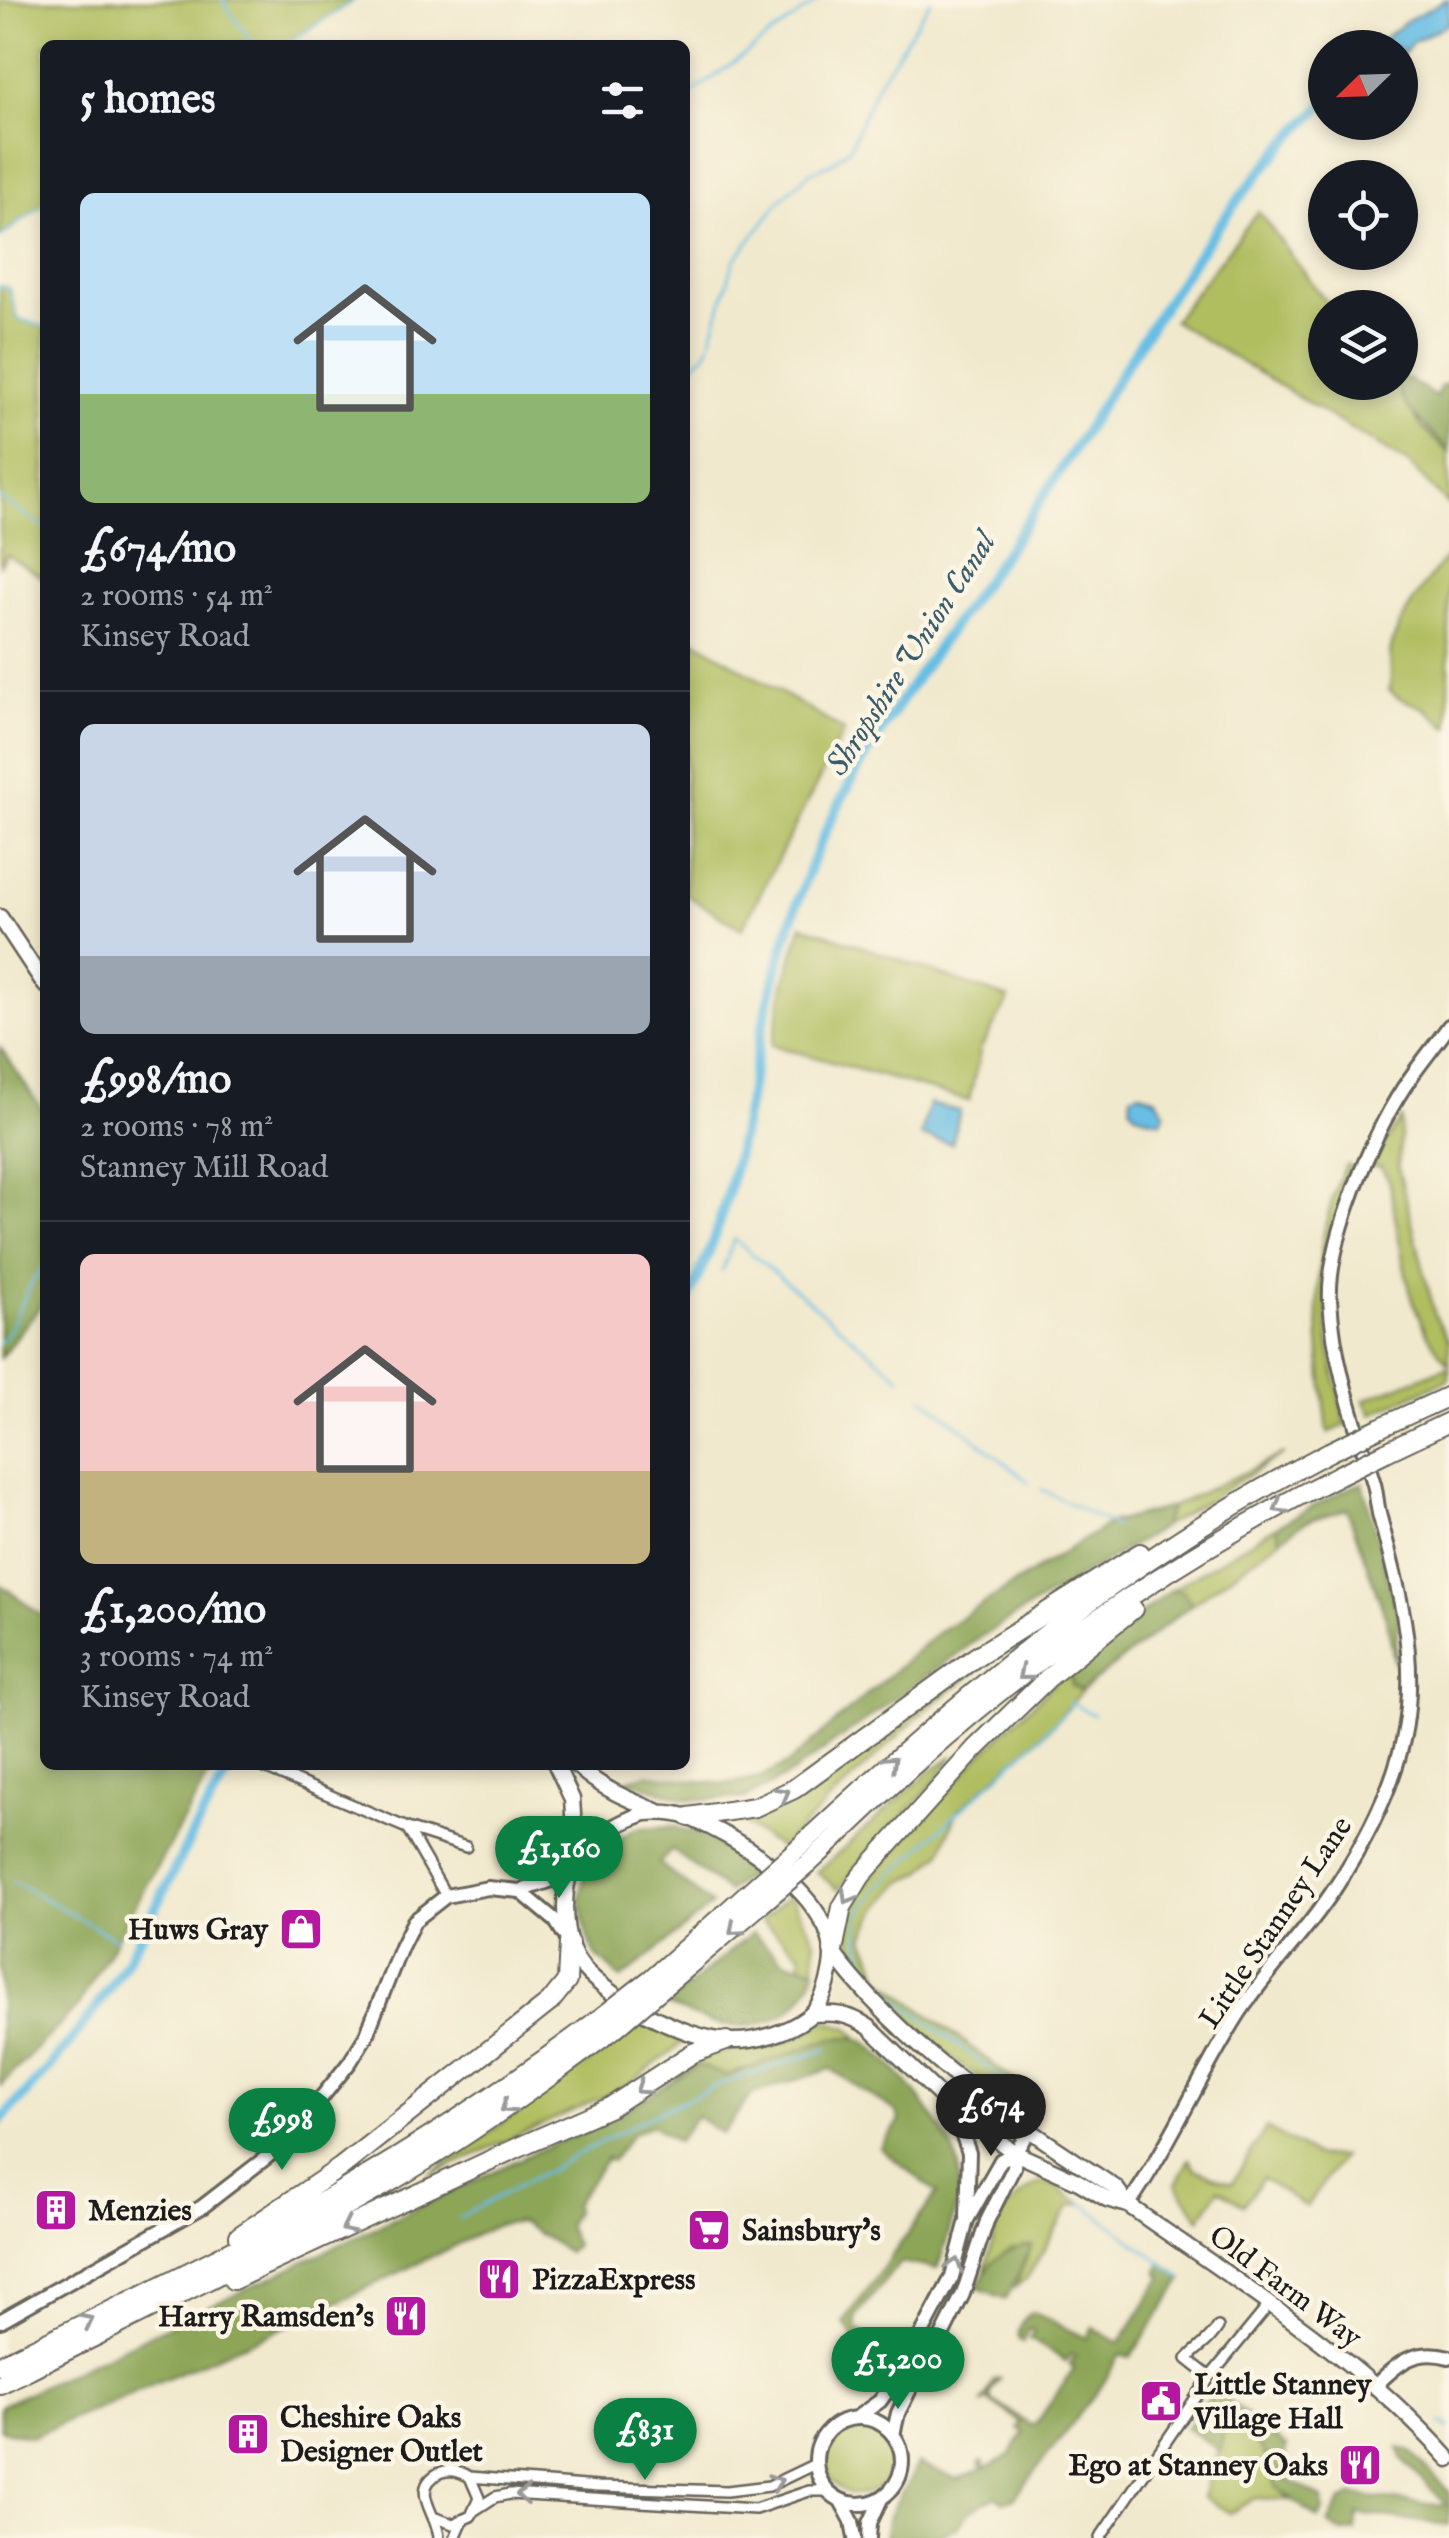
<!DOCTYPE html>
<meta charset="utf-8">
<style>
body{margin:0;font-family:"IM FELL English",serif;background:#242831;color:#f1f3f6;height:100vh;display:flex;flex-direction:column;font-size:38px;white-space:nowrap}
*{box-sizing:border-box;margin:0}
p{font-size:32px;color:#9ea1a6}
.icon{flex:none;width:55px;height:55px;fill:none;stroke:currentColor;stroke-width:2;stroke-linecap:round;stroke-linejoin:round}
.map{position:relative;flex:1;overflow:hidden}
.side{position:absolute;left:40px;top:40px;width:650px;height:1730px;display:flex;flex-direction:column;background:#171b24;border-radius:15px;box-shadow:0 5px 15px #0003}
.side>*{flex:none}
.needle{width:65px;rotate:247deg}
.fabs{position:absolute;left:1308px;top:30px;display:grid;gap:20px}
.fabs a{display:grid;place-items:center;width:110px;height:110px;border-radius:50%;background:#171b24;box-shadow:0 5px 15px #0003;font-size:50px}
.price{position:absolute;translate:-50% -85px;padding:0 22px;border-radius:35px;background:#0b8043;color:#fff;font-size:32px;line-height:65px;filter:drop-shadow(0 2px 5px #0008)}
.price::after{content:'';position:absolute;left:50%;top:60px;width:30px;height:22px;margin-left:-15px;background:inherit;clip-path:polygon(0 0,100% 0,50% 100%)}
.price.current{background:#222;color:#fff}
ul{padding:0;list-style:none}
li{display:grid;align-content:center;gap:20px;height:530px;padding:0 40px}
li+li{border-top:2px solid #363941}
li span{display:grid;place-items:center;height:310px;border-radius:15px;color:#555}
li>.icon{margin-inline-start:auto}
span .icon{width:180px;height:180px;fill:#fffc;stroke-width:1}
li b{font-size:42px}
h2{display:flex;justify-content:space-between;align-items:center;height:120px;padding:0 40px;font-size:42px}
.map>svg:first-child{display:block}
.green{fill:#b0be60;stroke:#666d3e;stroke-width:2.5}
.forest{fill:#8ca556;stroke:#546039;stroke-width:2.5}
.water{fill:#68bee4;stroke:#426d80;stroke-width:2.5}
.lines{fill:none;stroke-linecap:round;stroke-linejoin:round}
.stream{stroke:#68bee4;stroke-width:2.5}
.canal{stroke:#68bee4;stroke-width:10}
.street-casing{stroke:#67645a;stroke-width:14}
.secondary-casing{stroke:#67645a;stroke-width:18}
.primary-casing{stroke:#67645a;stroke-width:19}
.highway-casing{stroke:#67645a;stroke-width:22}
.street{stroke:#fff;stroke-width:9}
.secondary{stroke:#fff;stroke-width:12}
.primary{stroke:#fff;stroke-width:14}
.highway{stroke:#fff;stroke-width:18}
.highway-bridge-casing{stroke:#67645a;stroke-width:22;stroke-linecap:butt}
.highway-bridge{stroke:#fff;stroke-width:18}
.oneway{stroke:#999}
.labels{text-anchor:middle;stroke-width:9;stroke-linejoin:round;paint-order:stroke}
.street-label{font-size:30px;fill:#1c1c1c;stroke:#fcf5e5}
.poi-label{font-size:30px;font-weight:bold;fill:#1c1c1c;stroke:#fcf5e5;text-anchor:start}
.water-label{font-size:32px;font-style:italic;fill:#3a5d6c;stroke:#fcf5e5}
</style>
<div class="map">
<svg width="1449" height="2538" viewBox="0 0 1449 2538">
<rect width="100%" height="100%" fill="#fcf5e5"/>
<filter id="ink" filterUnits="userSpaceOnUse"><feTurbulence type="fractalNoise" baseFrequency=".01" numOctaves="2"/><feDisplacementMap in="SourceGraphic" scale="20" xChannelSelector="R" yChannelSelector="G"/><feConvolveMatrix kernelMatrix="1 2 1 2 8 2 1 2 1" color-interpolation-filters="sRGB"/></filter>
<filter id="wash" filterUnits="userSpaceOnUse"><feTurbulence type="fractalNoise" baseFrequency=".0048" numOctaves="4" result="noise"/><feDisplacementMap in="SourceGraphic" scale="40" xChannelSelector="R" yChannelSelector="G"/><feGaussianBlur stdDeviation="2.25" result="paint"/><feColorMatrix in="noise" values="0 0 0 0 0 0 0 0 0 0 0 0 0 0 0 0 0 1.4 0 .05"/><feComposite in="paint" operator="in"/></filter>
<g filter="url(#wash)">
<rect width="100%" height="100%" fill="#f1e9cd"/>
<!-- green -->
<path class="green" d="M0 0H354L284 45H45V203L0 237Z
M1258 211 1330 307 1325 308V382L1396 383 1421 427 1449 453V505L1409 464 1173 321Z
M0 286 9 288 18 319 45 327V579L7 555 0 565Z
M1449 554V728L1424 708 1397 697 1389 690C1392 678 1391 671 1390 659 1389 629 1430 576 1449 554Z
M685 634 844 731 742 929 685 894Z
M802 925 1009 999 981 1048 969 1101 772 1045 785 980Z
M1402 1117 1398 1167 1435 1315 1449 1341V1364C1403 1316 1402 1242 1388 1179L1381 1167 1370 1166Z
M1346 1165 1354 1168C1312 1262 1323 1329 1346 1425L1328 1433C1318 1343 1305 1250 1346 1165Z
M1449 1366V1379L1372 1414 1364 1400Z
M1284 1454 1161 1528 1171 1507Z
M1277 1526 1280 1540 1192 1604 1182 1591 1171 1590Z
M974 1666 978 1669 921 1714 780 1848 739 1820 763 1815 785 1803Z
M1070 1668 1072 1686 1082 1691 1051 1727 957 1812 941 1853 922 1872 900 1884 877 1910 864 1937 882 1980 1028 2091 1034 2106H1024L960 2065 888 2001 858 1964 848 1931 859 1892 980 1755Z
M953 1756C921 1805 873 1843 838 1890L817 1872 928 1773Z
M790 1895 815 1940V1969L801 1965V1954L761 1920Z
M826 2021 849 2028 858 2038H833L726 2077 669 2083 694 2062 715 2052 767 2047 788 2041Z
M643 2023 685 2040 629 2085 428 2176Z
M1266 2128 1316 2156 1342 2157 1306 2207 1262 2178 1244 2205 1219 2189 1200 2219 1176 2184 1189 2159 1195 2169 1232 2183Z
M1041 2182 1054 2185 1081 2204 1070 2206 1027 2278 1015 2287 1031 2247 1012 2249 985 2270C997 2226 998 2204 1041 2182Z
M1219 2406H1226C1239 2420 1252 2434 1262 2450 1274 2469 1271 2483 1289 2500L1255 2498 1230 2513 1203 2497 1224 2430 1216 2418Z
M825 2461a33 33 0 1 1 66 0a33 33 0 1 1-66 0Z"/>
<!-- forest -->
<path class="forest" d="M1400 374 1436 397 1440 387 1449 383V453C1432 427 1405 417 1396 383L1400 382Z
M0 1047 45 1114V1300L0 1358Z
M1363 1483 1398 1617 1395 1664 1387 1621 1347 1509 1307 1521 1280 1540 1277 1526 1344 1490Z
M1171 1507 1161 1528 982 1636 791 1774 746 1798 689 1800 625 1780 647 1774 721 1784 758 1779 789 1763 938 1632 1110 1523Z
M0 1584 45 1618V1765H215L78 2006 0 2086V1711L4 1708 0 1695Z
M1171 1590 1182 1591 1192 1604 1082 1691 1072 1686 1070 1668Z
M673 1826 697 1834 755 1870 728 1892 672 1850 659 1863 712 1905 621 1979 597 1957 587 1937 580 1898 585 1874 606 1847 636 1828Z
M752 1933 783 1960 815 1969C805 2011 767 2031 726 2025 706 2023 685 2012 666 2005Z
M833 2038C840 2038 850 2037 856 2038 884 2045 952 2135 958 2163 964 2194 947 2240 937 2269L900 2262 856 2317V2328L882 2348 876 2353 853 2336 844 2322 937 2193 880 2148 900 2121 897 2113 831 2069 752 2094 722 2134 696 2116 677 2142 652 2125 632 2134 612 2161 607 2158 573 2205 575 2209 567 2225 575 2245 568 2252 520 2222 497 2225 296 2322 31 2437 0 2430V2406L528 2155 610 2120 698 2065 726 2076Z
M1032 2245 1006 2299 978 2288C987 2262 1004 2248 1032 2245Z
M1162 2263 1183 2279 1130 2358 1120 2355 1101 2387 1013 2499 1003 2502 996 2496 969 2512 958 2527 932 2538H885C885 2506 908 2492 917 2463L957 2479 982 2469 980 2462 983 2461 986 2468 1010 2455 1024 2432 1018 2428 1021 2423 987 2399 982 2404 994 2380 1000 2379 990 2392 992 2400 1031 2425 1036 2424 1074 2368 1070 2364 1075 2356 1071 2354 1066 2361 1030 2339 1034 2331 1029 2329 1023 2342 1019 2340C1017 2330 1023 2318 1032 2312L1087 2338 1093 2328 1120 2343 1162 2277 1158 2271Z
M1215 2389 1286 2447 1282 2476 1323 2499 1324 2511 1319 2519 1276 2487 1265 2454 1226 2406 1219 2407 1216 2417 1224 2429 1220 2451 1186 2428Z
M1399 2448 1411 2452 1449 2492V2525L1358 2514 1355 2531 1342 2532 1328 2524 1341 2501 1353 2495 1444 2506V2503L1402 2458Z"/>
<!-- water -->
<path class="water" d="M1445 0H1449V23L1413 42 1400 57V48L1373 47 1405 22Z
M1139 1092 1157 1099 1165 1112 1161 1121 1136 1114 1130 1106 1131 1095Z
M929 1104 960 1111 952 1144 921 1136Z"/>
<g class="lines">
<!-- stream -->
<path class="stream" d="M222 0 254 45
M284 45 354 0
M685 98 819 0
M0 237 45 203
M0 286 9 288 18 319 45 327
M685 372 707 352 734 261 782 198 809 173 831 164 850 147 875 88 931 0
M0 498 45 528
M722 1271 734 1239 901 1378
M0 1343C20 1319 23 1287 45 1266
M923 1397 1029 1482
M1041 1489 1116 1527
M13 1881 116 1939
M1028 2098 874 1981C864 1959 855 1939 861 1915 867 1894 891 1877 906 1862 959 1809 1017 1761 1069 1708L1070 1702 1094 1715
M1081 2202 1183 2279
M458 2218 650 2116 723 2083 828 2049
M1441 2422 1449 2428"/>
<!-- canal -->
<path class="canal" d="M685 1304C729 1223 741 1133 759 1044 772 983 789 921 812 863 864 734 960 622 1037 506 1129 368 1203 219 1325 103
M0 2121C52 2067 99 2011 135 1946 169 1887 194 1821 234 1765"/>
</g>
</g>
<g filter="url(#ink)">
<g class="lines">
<!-- street casing -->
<g class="street-casing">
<path id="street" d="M258 1765 407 1828 466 1847
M407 1828 446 1896
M1210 2377 1187 2359C1200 2344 1206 2346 1218 2327
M470 2477 598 2487 727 2491 769 2486 815 2464
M475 2510 495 2497 510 2494 755 2509 809 2491H827
M433 2517 453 2524 471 2516 479 2498 470 2477C460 2471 450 2468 439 2473 408 2490 439 2516 439 2538
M455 2538 462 2522
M1100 2538 1210 2377 1269 2305"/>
</g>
<!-- secondary casing -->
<g class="secondary-casing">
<path id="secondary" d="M520 1891 556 1921 567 1939
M953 2108 969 2153 967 2217
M1128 2205C1170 2145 1199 2077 1238 2015 1267 1970 1306 1933 1335 1888 1369 1836 1403 1771 1408 1707 1414 1642 1397 1583 1381 1521 1377 1509 1377 1496 1374 1484 1355 1422 1334 1366 1330 1300 1327 1242 1372 1136 1404 1087 1418 1066 1434 1047 1449 1026
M0 2321 202 2207 285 2143 350 2062 366 2036 401 1947 414 1921 446 1896 488 1888 520 1891 558 1878 573 1865
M1374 2387C1397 2364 1415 2347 1449 2357
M816 2461a43 43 0 1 1 86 0a43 43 0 1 1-86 0Z
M856 2418 880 2401 903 2369 952 2277 967 2220 1001 2160 1015 2153
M893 2435 898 2413 911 2387 931 2358 963 2294 987 2221 1014 2167 1015 2153 1029 2130
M841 2501 852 2521 855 2538
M869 2538 870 2523 881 2499"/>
</g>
<!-- primary casing -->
<g class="primary-casing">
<path id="primary" d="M0 917 45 985
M556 1765 572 1799 576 1859
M576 1765C600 1788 627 1799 657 1811
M645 1813C660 1812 676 1812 690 1818 738 1838 800 1878 825 1926 835 1946 833 1964 827 1985 824 1996 817 2010 808 2017 786 2033 757 2042 729 2041 687 2040 601 1996 578 1961 562 1937 560 1883 577 1858 593 1835 620 1822 645 1813Z
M833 1953C908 2053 1013 2120 1116 2188L1128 2205
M812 2014C835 2012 849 2014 869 2027L953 2108 1015 2153 1077 2181 1107 2199 1128 2205C1238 2283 1359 2357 1449 2459"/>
</g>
<!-- highway casing -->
<g class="highway-casing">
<path id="highway" d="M1379 1428 1449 1396
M1386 1452 1449 1422
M689 1817 755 1807 794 1789 977 1656 1140 1553
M794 1852C961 1696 1125 1558 1329 1452
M808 1864C845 1830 881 1794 919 1760 1044 1648 1189 1551 1339 1475
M833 1951 842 1907 861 1876 975 1749 1048 1678 1133 1609
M239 2236 341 2167 550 2002 567 1981 569 1943
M233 2280 523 2145 610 2107 693 2053 726 2041
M0 2365C88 2321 178 2279 265 2233 383 2171 496 2097 603 2016
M0 2384C127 2320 256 2259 380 2188 462 2141 538 2086 614 2029"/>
</g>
<!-- street -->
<use href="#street" class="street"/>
<!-- secondary -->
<use href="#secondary" class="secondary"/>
<!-- primary -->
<use href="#primary" class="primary"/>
<!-- highway -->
<use href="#highway" class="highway"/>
<!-- highway-bridge casing -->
<g class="highway-bridge-casing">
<path id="highway-bridge" d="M1329 1452 1379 1428
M1339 1475 1386 1452
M603 2016 652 1978 794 1852
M614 2029 808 1864"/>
</g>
<!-- highway-bridge -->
<use href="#highway-bridge" class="highway-bridge"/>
</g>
<!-- one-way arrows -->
<defs><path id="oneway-chevron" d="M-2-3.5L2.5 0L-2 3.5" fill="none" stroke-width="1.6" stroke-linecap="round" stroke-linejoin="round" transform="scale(2.5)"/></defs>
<g class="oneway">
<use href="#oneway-chevron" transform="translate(1280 1507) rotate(149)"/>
<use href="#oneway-chevron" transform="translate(1024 1674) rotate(141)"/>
<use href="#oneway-chevron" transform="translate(891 1762) rotate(-43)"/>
<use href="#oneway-chevron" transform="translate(783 1794) rotate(-29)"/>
<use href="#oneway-chevron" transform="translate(848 1897) rotate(120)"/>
<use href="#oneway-chevron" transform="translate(735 1929) rotate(139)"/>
<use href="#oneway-chevron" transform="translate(642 2088) rotate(147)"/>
<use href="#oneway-chevron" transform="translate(507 2107) rotate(145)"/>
<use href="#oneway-chevron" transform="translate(348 2227) rotate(155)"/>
<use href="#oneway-chevron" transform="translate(955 2265) rotate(-73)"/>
<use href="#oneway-chevron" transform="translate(87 2321) rotate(-27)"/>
<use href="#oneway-chevron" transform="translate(776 2482) rotate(-19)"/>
<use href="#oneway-chevron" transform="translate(523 2495) rotate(-178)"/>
</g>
</g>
<!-- icons -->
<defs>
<g id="shop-square" transform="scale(2.25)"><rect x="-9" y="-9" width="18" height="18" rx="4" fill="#b5179e" stroke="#fcf5e5"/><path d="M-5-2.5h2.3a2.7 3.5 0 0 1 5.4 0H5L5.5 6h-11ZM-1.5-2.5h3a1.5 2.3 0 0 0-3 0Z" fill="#fff"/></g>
<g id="building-square" transform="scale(2.25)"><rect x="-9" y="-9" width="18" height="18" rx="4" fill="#b5179e" stroke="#fcf5e5"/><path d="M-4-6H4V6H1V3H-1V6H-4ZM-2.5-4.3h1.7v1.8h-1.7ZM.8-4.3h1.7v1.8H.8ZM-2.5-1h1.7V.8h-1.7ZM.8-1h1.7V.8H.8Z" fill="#fff"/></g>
<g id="supermarket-square" transform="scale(2.25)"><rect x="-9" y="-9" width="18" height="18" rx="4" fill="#b5179e" stroke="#fcf5e5"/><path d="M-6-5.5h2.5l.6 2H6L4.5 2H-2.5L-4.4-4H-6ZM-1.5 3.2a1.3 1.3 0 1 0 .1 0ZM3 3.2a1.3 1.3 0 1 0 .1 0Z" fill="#fff"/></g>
<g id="restaurant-square" transform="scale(2.25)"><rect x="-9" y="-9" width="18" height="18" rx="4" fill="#b5179e" stroke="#fcf5e5"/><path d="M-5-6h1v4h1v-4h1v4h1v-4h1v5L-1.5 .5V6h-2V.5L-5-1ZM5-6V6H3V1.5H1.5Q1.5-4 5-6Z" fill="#fff"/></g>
<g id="civic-square" transform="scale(2.25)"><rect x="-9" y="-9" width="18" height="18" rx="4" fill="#b5179e" stroke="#fcf5e5"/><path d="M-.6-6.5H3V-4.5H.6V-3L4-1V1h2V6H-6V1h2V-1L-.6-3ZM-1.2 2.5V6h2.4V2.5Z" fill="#fff"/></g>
</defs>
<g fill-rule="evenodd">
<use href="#shop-square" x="301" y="1929"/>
<use href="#building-square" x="56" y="2210"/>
<use href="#supermarket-square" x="709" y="2230"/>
<use href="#restaurant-square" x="499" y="2279"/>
<use href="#restaurant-square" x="406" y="2316"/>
<use href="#civic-square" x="1161" y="2401"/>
<use href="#building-square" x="248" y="2434"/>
<use href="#restaurant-square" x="1360" y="2465"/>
</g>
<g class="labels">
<!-- street labels -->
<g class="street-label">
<text transform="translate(1275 1922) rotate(-56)" y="10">Little Stanney Lane</text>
<text transform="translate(1286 2286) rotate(37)" y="10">Old Farm Way</text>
</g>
<!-- poi labels -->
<g class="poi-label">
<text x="268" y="1939" text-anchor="end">Huws Gray</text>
<text x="88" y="2220">Menzies</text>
<text x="742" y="2240">Sainsbury's</text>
<text x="532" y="2289">PizzaExpress</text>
<text x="374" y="2326" text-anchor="end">Harry Ramsden's</text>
<text x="1194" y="2394">Little Stanney<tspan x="1194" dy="34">Village Hall</tspan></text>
<text x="280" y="2427">Cheshire Oaks<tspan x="280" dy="34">Designer Outlet</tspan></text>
<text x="1328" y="2475" text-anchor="end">Ego at Stanney Oaks</text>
</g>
<!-- water labels -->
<g class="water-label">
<text transform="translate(910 653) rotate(-57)" y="11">Shropshire Union Canal</text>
</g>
</g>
</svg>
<div class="fabs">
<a><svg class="needle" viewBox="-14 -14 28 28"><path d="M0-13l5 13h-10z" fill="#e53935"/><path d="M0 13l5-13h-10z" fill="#9ea1a6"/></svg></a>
<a><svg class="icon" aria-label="locate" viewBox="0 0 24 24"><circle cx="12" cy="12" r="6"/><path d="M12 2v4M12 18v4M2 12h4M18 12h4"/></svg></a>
<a><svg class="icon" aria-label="layers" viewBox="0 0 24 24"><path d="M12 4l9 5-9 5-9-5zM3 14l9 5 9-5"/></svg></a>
</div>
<b class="price" style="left:559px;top:1901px">£1,160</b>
<b class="price current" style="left:991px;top:2159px">£674</b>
<b class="price" style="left:282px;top:2173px">£998</b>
<b class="price" style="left:898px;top:2412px">£1,200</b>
<b class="price" style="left:645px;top:2483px">£831</b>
<section class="side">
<h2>5 homes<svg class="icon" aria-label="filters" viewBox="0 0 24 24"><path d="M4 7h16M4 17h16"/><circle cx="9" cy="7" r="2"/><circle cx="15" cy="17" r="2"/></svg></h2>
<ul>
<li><span style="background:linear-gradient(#bfe0f5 65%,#8fb573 0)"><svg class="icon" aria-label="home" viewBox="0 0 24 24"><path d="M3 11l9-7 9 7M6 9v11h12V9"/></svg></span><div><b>£674/mo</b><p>2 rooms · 54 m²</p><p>Kinsey Road</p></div></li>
<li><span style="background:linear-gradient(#c9d6e8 75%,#9aa5b1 0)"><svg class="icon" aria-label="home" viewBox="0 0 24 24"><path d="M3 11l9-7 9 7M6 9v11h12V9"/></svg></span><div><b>£998/mo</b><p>2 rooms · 78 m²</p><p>Stanney Mill Road</p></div></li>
<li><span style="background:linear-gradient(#f6c9c9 70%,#c2b280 0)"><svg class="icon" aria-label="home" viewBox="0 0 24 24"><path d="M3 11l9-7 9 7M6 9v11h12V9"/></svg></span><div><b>£1,200/mo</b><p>3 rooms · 74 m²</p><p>Kinsey Road</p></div></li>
</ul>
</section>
</div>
